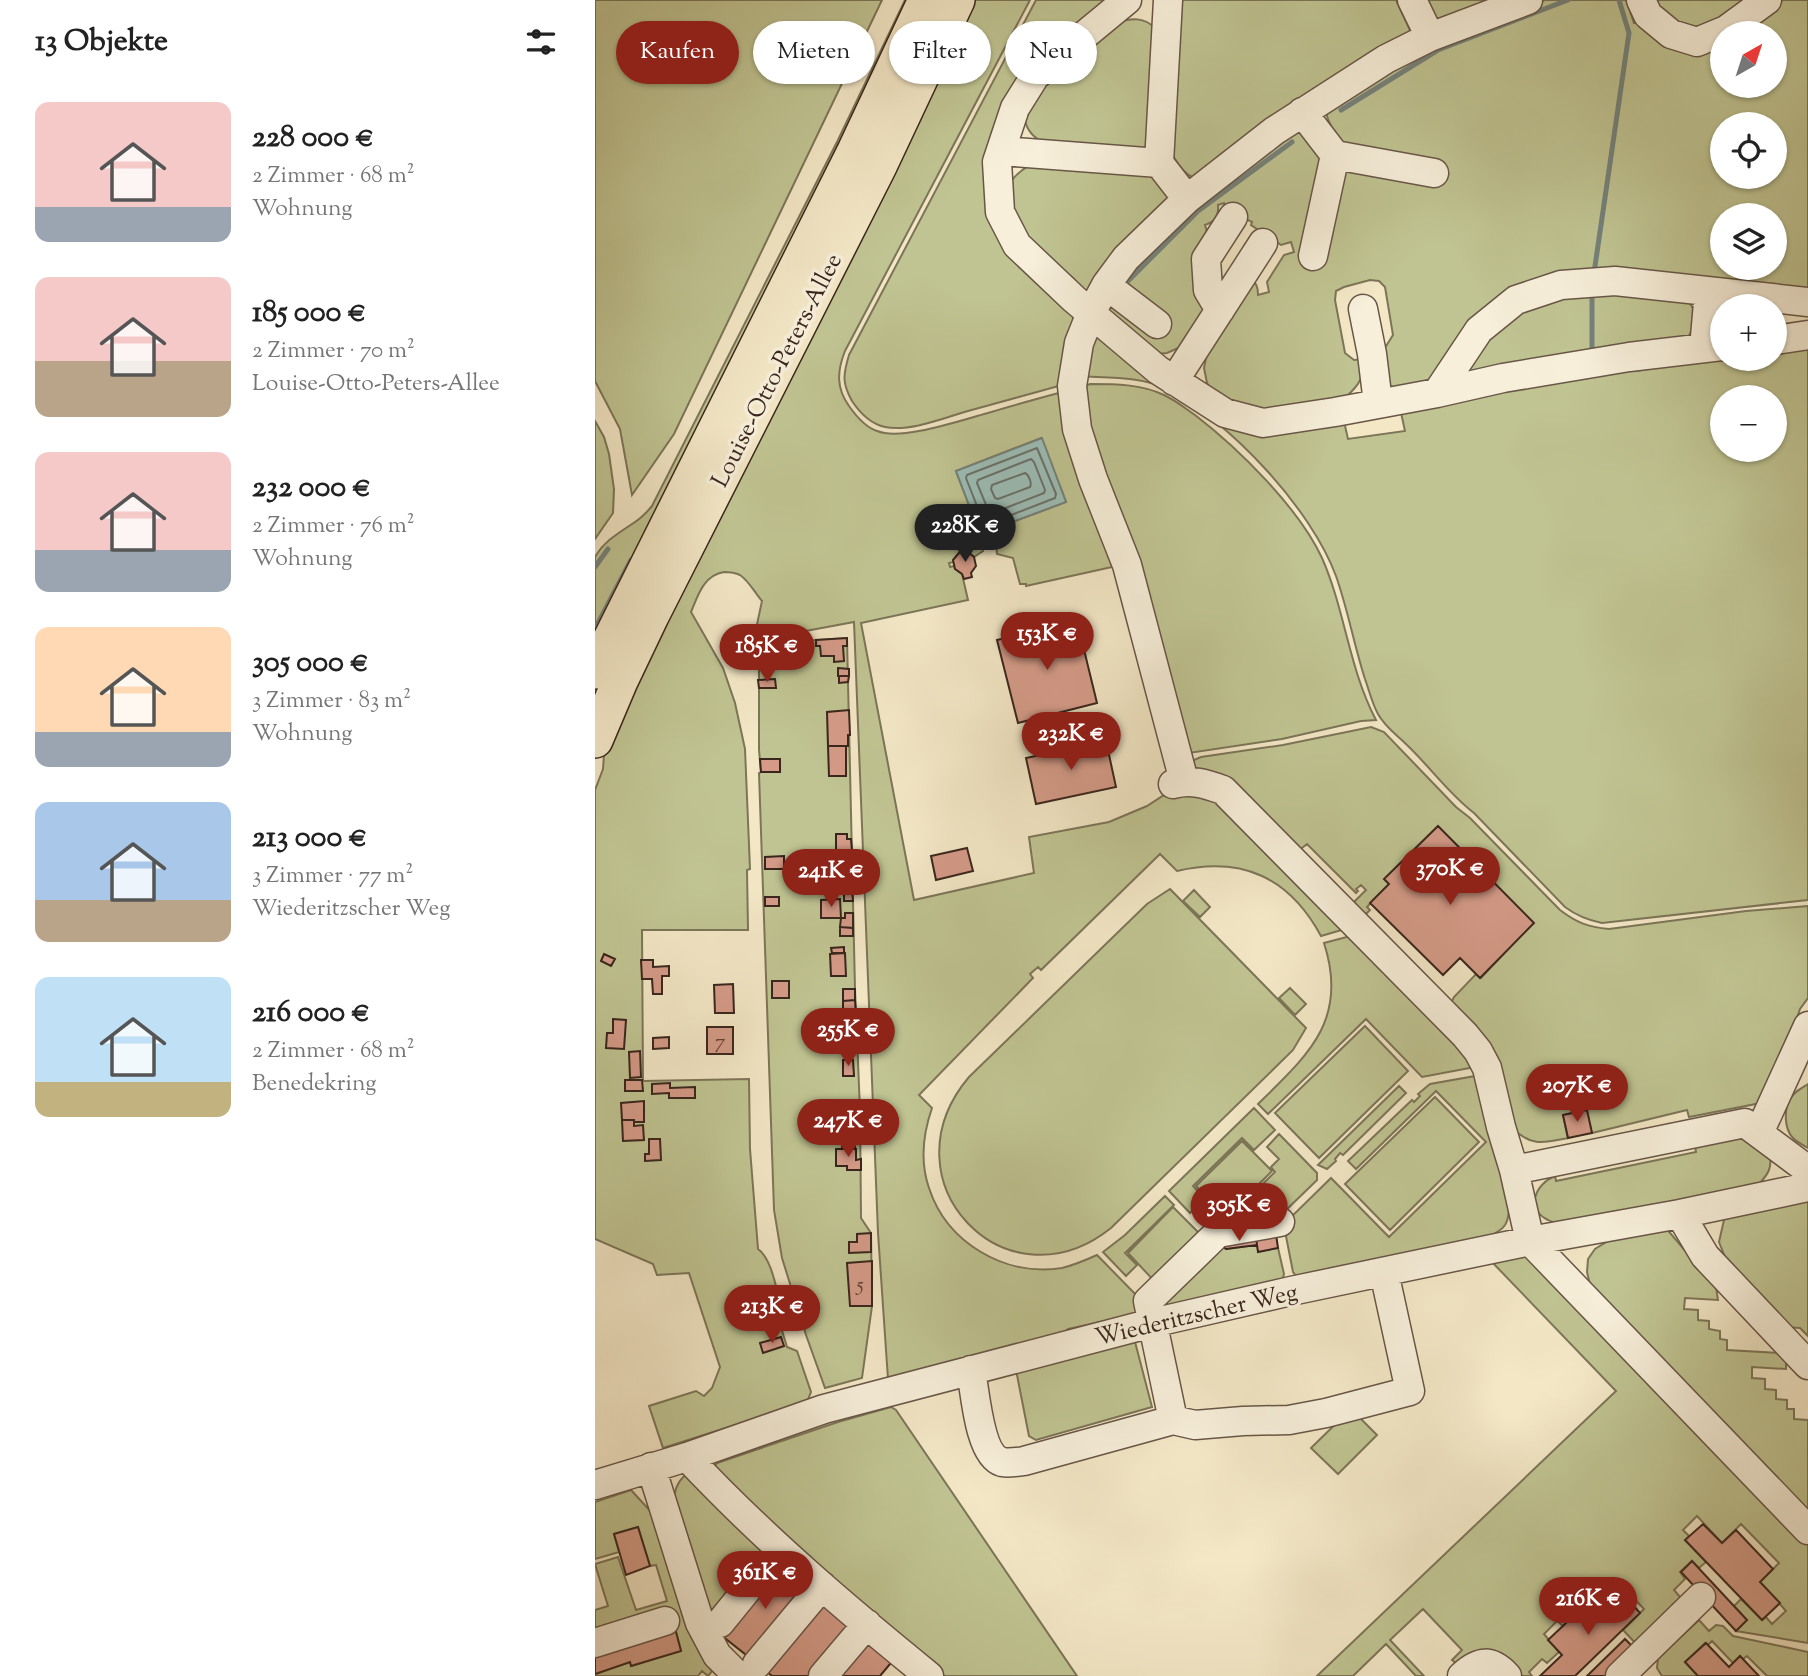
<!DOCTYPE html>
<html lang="de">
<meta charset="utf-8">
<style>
body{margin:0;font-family:"Sorts Mill Goudy",serif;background:#f2f2f2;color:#222;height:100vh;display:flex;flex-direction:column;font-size:26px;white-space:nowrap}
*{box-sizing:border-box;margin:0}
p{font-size:23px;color:#767676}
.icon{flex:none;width:38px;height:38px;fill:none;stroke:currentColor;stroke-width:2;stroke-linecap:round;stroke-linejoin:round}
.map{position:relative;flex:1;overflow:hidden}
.side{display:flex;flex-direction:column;background:#fff;width:595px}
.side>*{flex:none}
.banner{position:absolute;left:21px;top:21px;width:665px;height:63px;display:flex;gap:14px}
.needle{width:46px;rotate:39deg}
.tools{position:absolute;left:1115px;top:21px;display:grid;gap:14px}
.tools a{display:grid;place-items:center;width:77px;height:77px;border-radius:50%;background:#fff;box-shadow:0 2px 5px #0004;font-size:35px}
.price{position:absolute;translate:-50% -60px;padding:0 16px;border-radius:24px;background:#8f2418;color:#fff;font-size:23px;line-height:46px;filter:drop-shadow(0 2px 4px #0008)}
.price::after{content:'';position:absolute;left:50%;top:42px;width:21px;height:16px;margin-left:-10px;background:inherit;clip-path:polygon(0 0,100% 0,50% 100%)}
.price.selected{background:#222;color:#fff}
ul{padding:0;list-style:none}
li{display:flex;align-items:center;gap:21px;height:175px;padding:0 35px}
li span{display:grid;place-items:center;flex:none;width:196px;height:140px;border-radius:14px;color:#555}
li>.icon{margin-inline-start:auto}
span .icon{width:84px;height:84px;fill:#fffc;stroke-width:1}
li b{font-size:30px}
h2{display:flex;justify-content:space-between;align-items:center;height:84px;padding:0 35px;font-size:30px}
.tag{padding:0 24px;border-radius:32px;background:#fff;box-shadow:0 2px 5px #0004;font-size:24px;line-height:63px}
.tag.selected{background:#8f2418;color:#fff}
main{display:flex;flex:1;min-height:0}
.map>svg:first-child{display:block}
.green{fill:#c0c492;stroke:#7c7558;stroke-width:2;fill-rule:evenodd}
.water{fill:#9cbfb9;stroke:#74827b;stroke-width:2}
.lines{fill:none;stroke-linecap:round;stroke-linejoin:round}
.shore{stroke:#6a726b;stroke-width:2}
.stream{stroke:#74827b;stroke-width:5}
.building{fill:#d59b88;stroke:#39261d;stroke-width:2}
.minor-casing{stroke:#685647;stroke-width:31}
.major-casing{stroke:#39261d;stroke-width:38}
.minor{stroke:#f7efda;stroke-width:28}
.major{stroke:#f3e7c6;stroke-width:35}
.labels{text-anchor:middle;stroke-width:7;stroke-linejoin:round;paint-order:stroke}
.number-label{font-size:21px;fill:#604338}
.street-label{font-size:24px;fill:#39261d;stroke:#f7efda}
</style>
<main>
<section class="side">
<h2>13 Objekte<svg class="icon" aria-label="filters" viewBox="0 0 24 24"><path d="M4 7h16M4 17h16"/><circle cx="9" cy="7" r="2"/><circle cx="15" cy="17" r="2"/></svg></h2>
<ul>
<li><span style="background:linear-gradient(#f6c9c9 75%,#9aa5b1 0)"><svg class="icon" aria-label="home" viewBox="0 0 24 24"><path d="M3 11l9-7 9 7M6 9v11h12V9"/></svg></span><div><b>228 000 €</b><p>2 Zimmer · 68 m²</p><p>Wohnung</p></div></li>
<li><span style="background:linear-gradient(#f6c9c9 60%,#b9a48a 0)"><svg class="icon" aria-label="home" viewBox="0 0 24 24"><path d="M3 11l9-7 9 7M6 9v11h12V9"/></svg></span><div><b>185 000 €</b><p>2 Zimmer · 70 m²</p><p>Louise-Otto-Peters-Allee</p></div></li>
<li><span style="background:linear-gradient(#f6c9c9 70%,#9aa5b1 0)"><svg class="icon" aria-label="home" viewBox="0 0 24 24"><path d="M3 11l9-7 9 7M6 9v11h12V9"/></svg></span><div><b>232 000 €</b><p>2 Zimmer · 76 m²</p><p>Wohnung</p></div></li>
<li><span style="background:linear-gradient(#ffd9b3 75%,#9aa5b1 0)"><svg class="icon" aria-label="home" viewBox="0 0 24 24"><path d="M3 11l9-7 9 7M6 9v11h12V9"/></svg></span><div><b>305 000 €</b><p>3 Zimmer · 83 m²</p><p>Wohnung</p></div></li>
<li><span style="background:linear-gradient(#a9c7e8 70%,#b9a48a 0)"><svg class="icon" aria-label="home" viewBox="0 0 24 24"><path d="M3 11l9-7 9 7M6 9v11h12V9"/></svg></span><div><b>213 000 €</b><p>3 Zimmer · 77 m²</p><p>Wiederitzscher Weg</p></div></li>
<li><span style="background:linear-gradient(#bfe0f5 75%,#c2b280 0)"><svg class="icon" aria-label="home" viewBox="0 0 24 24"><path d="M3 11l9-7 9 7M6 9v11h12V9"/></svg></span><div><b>216 000 €</b><p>2 Zimmer · 68 m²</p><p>Benedekring</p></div></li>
</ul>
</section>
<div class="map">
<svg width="1213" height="1676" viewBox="0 0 1213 1676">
<rect width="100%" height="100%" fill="#f3e7c6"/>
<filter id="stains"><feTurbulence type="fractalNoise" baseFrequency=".00286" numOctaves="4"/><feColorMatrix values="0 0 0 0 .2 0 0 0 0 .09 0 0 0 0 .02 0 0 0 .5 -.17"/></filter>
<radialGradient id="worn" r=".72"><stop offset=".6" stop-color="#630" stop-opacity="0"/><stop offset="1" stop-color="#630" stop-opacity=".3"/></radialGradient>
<!-- green -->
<path class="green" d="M0 0H287L79 434 37 495 25 429 0 381Z
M310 0H322L0 647V557C10 540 24 533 40 522 46 518 52 512 57 506L243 140Z
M373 0H435L250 351C242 371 241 388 254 406 261 416 270 427 282 431 307 441 366 420 393 413 419 405 445 398 471 391L526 565 431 586V584H425L418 558 402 554 399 529 471 502 446 438 361 471 385 534 388 551 379 557 372 551 364 553 358 560 359 562 354 563 355 567 359 566 360 569 367 574 373 600 266 623 319 900 439 873 434 837 514 822 552 806 569 795 581 791 617 793 750 929 726 936C694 877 647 856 582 871L565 854 446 970 443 967 435 974 438 978 324 1095 337 1108C328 1134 325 1162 334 1188 352 1243 410 1277 467 1268 479 1265 491 1260 502 1255L547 1301 548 1313 473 1329 467 1334 293 1379 283 1233 259 622 168 639 161 629 167 601C160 593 154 581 145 575 141 573 134 572 129 572 109 575 103 595 96 612L128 668 140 703 150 749 155 869 152 870 153 930H47L48 1081 154 1079 155 1149 163 1249C177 1259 181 1289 186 1305L182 1314 192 1347 202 1351 216 1392 212 1402 68 1448 54 1406 101 1391 109 1396 117 1388 125 1367 94 1273 62 1275 58 1264 0 1239V790L8 769 10 740Z
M441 0H513L523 22C537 18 549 17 560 28L557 153 448 143C438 136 433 132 430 121L403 117 397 132 393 149 451 291 455 296 481 311 471 384C438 393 406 402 373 411 349 418 315 432 290 427 276 424 265 413 257 401 247 383 248 375 254 355Z
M584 0H801L815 30 814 37 603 179C590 177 581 162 575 150Z
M833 0H919L842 20Z
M950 0H1031L1039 23 1050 20 1127 40V86H1180V33H1138L1183 0H1213V291L957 279 836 383 794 392 788 351 798 335 790 287 784 281 775 280 749 287 741 291 740 300 750 353 759 360 769 359C767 380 766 383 750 398L667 414 621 397 612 383 609 368 612 353 656 280C662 283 663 288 663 295L674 292 672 282 689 255 699 252 696 242 686 245 656 225 657 222 631 209 629 203 623 205C624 215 620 222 610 225L612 232 610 317 588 346 572 353 562 354 528 336 510 304 525 287 559 237 702 132 753 149C744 137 732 125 731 110L837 44ZM1127 124H1180V177H1127ZM1127 215H1180V268H1127Z
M1061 0H1160L1100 31 1066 14Z
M437 164 553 170 573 194 574 202 497 297 480 291V280L470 271H458C452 265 444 259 438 252 433 245 411 204 411 197 411 181 424 171 437 164Z
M972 292 1089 297C1103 310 1102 319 1094 336L857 378 904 321Z
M498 337 509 338 609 408 748 417 753 439 810 431 805 408 1036 369 1041 371 1127 355V359H1180V347L1213 341V900L1007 923C992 920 982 916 970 907L879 813C854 794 835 767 812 745 802 735 790 727 783 714 777 703 774 690 770 679 759 645 753 610 741 576 717 510 635 421 572 389 546 376 513 378 483 376ZM1127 397H1180V450H1127Z
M495 384C520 384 546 384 569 395 580 400 590 408 600 415 643 448 704 508 727 558 750 610 754 669 781 720L766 721 687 739 594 753 483 389Z
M0 421 9 437 14 454 19 489 18 513 0 539Z
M252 638 260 989 265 1110 266 1218 276 1233 277 1306 267 1378 230 1388 211 1335 187 1258 179 1210 164 773 166 772 164 750V644Z
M776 727 789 732 861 807 875 818 965 910C982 923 993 927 1014 929L1151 911 1213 906V998L1205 1009 1178 1094 1171 1102 1094 1117 1092 1110 997 1133 991 1110 968 1115 973 1138C948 1143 937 1147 917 1128L856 1003 859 997 881 974 886 978 938 923 789 879 794 884 772 907 775 910 767 918 755 906 771 890 766 885 761 889 763 891 761 893 712 844 702 852 599 769 598 766 599 760 606 757 688 745Z
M575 889 711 1028 698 1050 516 1228C411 1312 286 1181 374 1077L552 904Z
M599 890 615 907 605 917 588 901Z
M759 935 865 1040 880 1067 827 1077 771 1019 673 1114 663 1104C713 1055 754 1020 729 943Z
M695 988 711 1004 700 1015 684 998Z
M770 1026 813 1071 724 1158 680 1113Z
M886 1075 914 1206C914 1224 910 1229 893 1237L702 1277 698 1272 689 1226 691 1222 736 1178 794 1237 891 1142 841 1091 761 1169 753 1161 817 1100 819 1102 825 1096 823 1094 835 1084Z
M1213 1084V1148C1208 1145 1202 1142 1198 1138 1189 1129 1189 1109 1195 1099 1199 1092 1206 1088 1213 1084Z
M804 1086 811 1093 748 1155 745 1153 740 1159 741 1161 732 1169 723 1165Z
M840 1097 884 1142 795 1230 750 1184Z
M659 1108 680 1130 659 1150 647 1138 598 1186 610 1199 595 1213 574 1191Z
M684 1134 722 1173V1180L686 1215 615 1226 603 1214 607 1210 612 1214 618 1208 631 1220 680 1172 676 1167 684 1159 672 1147Z
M1145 1136 1175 1155C1177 1168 1173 1174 1165 1183L970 1224C965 1223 958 1223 953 1220 930 1209 940 1184 960 1176L961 1181 1101 1152 1100 1146Z
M647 1141 677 1171 631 1217 601 1186Z
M570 1196 579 1205 530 1253 542 1265 531 1276 508 1252 530 1235Z
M1213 1196V1336L1205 1328 1191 1327 1132 1262 1124 1242 1131 1211Z
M578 1207 609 1238 562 1284 533 1253Z
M1070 1227 1121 1287 1123 1300 1090 1298 1089 1309 1103 1310V1320L1114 1321V1329L1125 1331V1339L1132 1340V1350L1186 1353 1191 1358V1369L1157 1367V1378L1170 1379V1389L1181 1390V1399L1192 1400V1409H1199V1419L1213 1420V1516L995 1285 992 1272 993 1259 1000 1249 1026 1233Z
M621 1241 631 1249 662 1245 664 1251 683 1248 689 1274 687 1281 563 1310Z
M931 1253 1213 1545V1643L1141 1631 1152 1620 1139 1606 1146 1599 1167 1620 1171 1617 1177 1624 1191 1611 1165 1582 1184 1563 1146 1524 1127 1543 1102 1516 1088 1530 1094 1536 1091 1541 1111 1562 1104 1568 1097 1561 1085 1572 1090 1579 1079 1590 1091 1604 1045 1648 1028 1630 1049 1609 1029 1588 999 1618 982 1601 968 1615 974 1621 968 1626 962 1621 949 1634 964 1652 952 1663 947 1659 934 1672 937 1676H924L863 1665 857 1660 867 1650 828 1609 795 1640 829 1676H821L791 1644 758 1676H722L1021 1391 896 1261Z
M539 1338 557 1407 441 1440 434 1436 421 1370Z
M296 1407 301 1410 482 1676H348L189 1543 117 1469 122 1463 243 1422Z
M756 1409 782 1435 743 1474 716 1448Z
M96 1470 173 1551 118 1620 79 1497C81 1484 86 1478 96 1470Z
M36 1490 59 1515 109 1658 117 1671 113 1676 107 1671 103 1676H0V1673L1 1674 35 1662 37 1666 86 1650 74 1608 0 1631V1610L13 1606 0 1564 23 1557 41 1610 72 1601 61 1565 55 1566 43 1527 19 1534 24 1552 0 1559V1502Z
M1104 1620 1114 1631 1121 1625 1128 1626 1138 1636 1213 1652V1676H1172L1152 1656 1148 1659 1145 1656 1138 1663 1117 1641 1113 1645 1110 1643 1090 1662 1103 1676H1067L1062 1668 1063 1658Z"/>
<!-- water -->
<path class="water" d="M447 438 471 502 385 534 361 471Z"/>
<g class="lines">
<!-- shore -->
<path class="shore" d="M442 448 461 494 460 498 393 524H389L371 478 372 475Z
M436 459 439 462 450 490 449 493 398 513 394 512 382 483 383 480Z
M430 473C434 475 437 483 435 487L403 499 400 498 396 489 397 485Z"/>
<!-- stream -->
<path class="stream" d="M746 110 843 50 973 0
M999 273 1034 33 1024 0
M533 281 603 211 697 142
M997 353V293
M0 567 13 549
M0 629 36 560"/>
</g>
<!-- building -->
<path class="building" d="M372 551 379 557 381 566 376 573 377 577 369 579 367 574 360 569 358 560 364 553Z
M482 621 502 703 423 723 402 640Z
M252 638V646H248L249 661 239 662V656H226L225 646H221V640Z
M243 668 254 669V676H243Z
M244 676H254L253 682 244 683Z
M180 679 181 688H164L163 680Z
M254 710 255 735H253V746H233L232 712Z
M511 741 521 787 441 804 431 758Z
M233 746H251V776H234Z
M165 759H185V772H166Z
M843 826 939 923 885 978 865 958 848 975 775 903 794 884 789 879Z
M241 834H252V839H256L257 851 241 852Z
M372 848 378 871 341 880 336 856Z
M257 855 258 882 252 883V876L240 877V870H232V856Z
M189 856V869H170V857Z
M249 890H257L258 901H249Z
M170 897H184V906H170Z
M245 899 246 918H226V900Z
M250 913H258V928L245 927 246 918H250Z
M245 927 258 928V936H245Z
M249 947V953H237L236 948Z
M250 953 251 976H236L235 954Z
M9 954 20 959 16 966 6 961Z
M46 960H58V967L74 966V976H67V994H58L57 979H47Z
M177 981H194V998H177Z
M138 984 139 1013H120L119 985Z
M248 989H260V1000L248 1001Z
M260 1000 261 1015H248V1001Z
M18 1019 31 1020 29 1049 11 1048 12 1033H18Z
M112 1027H138V1054H112Z
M250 1028H261V1038H250Z
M74 1037V1048L58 1049V1038Z
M45 1051 46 1077 35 1078 34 1052Z
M248 1060H258L259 1076H248Z
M30 1080H47L48 1091H30Z
M75 1083V1088L100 1087V1098H74V1093L57 1094V1084Z
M49 1101V1122H39V1120H27L26 1103Z
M992 1110 997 1133 973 1138 968 1115Z
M250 1113H262V1130H251Z
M27 1120H39V1126L48 1125 49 1140 28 1141Z
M54 1139H65L66 1160 50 1161V1154H54Z
M247 1139H260V1147H247Z
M241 1149H261V1160L266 1159V1170H252V1166H241Z
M680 1227 683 1248 663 1252 660 1231Z
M276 1233V1252L254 1253V1242H262V1234Z
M661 1236 662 1245 631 1249 621 1241Z
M277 1261V1306H255L252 1263Z
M186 1337 189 1346 168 1353 165 1343Z
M1108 1524 1127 1543 1141 1530 1178 1569 1165 1582 1185 1603 1167 1620 1090 1540Z
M43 1527 55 1566 31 1575 19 1534Z
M1097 1561 1152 1620 1141 1631 1086 1572Z
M185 1564 214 1587 155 1658 126 1635Z
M1029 1595 1045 1613 980 1676H945L967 1655 953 1640 988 1607 1002 1621Z
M228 1601 257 1625 215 1676H177L171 1671Z
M80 1628 86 1651 36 1666 35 1662 0 1674V1654Z
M273 1635 300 1658 285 1676H239Z
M1030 1639 1041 1650 1014 1676H992Z
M1111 1643 1134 1667 1145 1656 1164 1676H1103L1090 1662Z"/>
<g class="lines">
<!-- minor casing -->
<g class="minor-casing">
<path id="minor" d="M532 0 440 76 420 108 402 162 405 212 422 245 479 299 563 370 630 413 668 423 740 412 842 393 908 378 1034 357 1127 346
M573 0 564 163 592 199
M817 0 835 37
M1046 0 1053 15 1076 34 1102 42 1131 30 1172 0
M707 112 740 155 839 173
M406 151 564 163
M718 256 740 155
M511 285 562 324
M768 309 777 354 783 403
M625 310 613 290 611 259 638 217
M1180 340 1213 335
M1109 348 1114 292
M579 381 668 243
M842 393 884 330 921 300 966 285 1020 281 1213 302
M589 781 532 565 498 479 482 429 477 386 484 343 496 313 511 285 531 258 592 199 679 131 791 59 835 37 933 0
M578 784C596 779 611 784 628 790L870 1035 883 1051 892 1068 906 1127 919 1170
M1164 1133 1213 1026
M1213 1170 1150 1123 919 1170 935 1241 1213 1530
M1085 1214 1110 1256 1213 1365
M376 1370C380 1391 384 1455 407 1462 413 1463 422 1462 429 1461L578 1420 553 1301 623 1233 685 1222
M578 1420 600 1425 648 1421 694 1420 731 1413 815 1391 789 1272
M92 1457C166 1536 249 1607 334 1676
M56 1467 105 1623 122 1655 143 1676
M0 1485 92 1457 229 1409 557 1323 696 1291 935 1241 1085 1214 1213 1187
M125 1623 185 1549
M0 1643 70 1621
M162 1664 227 1586
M228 1676 272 1624
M867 1676C884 1660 896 1659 912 1676
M1025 1676 1106 1597"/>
</g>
<!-- major casing -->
<g class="major-casing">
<path id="major" d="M0 671 260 151 331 0
M0 740 25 681 56 616 284 166 362 0"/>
</g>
<!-- minor -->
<use href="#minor" class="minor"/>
<!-- major -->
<use href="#major" class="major"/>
</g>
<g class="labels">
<!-- number labels -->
<g class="number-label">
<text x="125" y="1048">7</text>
<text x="265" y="1291">5</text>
</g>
<!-- street labels -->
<g class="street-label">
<text transform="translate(181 370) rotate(-63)" y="8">Louise-Otto-Peters-Allee</text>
<text transform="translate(601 1314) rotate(-13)" y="8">Wiederitzscher Weg</text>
</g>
</g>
<rect width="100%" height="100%" filter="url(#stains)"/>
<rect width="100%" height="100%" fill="url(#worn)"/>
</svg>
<div class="tools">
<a><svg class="needle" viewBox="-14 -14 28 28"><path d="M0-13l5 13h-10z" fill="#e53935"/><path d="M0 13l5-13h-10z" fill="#767676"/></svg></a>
<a><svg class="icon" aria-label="locate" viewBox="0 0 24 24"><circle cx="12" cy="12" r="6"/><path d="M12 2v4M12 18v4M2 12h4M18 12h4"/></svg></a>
<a><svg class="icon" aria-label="layers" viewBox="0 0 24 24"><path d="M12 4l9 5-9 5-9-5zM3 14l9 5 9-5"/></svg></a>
<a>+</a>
<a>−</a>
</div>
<b class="price selected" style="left:370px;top:564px">228K €</b>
<b class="price" style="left:452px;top:672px">153K €</b>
<b class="price" style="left:172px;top:684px">185K €</b>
<b class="price" style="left:476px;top:772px">232K €</b>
<b class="price" style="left:855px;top:907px">370K €</b>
<b class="price" style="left:236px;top:909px">241K €</b>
<b class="price" style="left:253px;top:1068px">255K €</b>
<b class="price" style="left:982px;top:1124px">207K €</b>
<b class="price" style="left:253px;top:1159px">247K €</b>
<b class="price" style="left:644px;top:1243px">305K €</b>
<b class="price" style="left:177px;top:1345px">213K €</b>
<b class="price" style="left:170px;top:1611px">361K €</b>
<b class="price" style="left:993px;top:1637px">216K €</b>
<div class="banner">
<a class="tag selected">Kaufen</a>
<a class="tag">Mieten</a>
<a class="tag">Filter</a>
<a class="tag">Neu</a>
</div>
</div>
</main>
